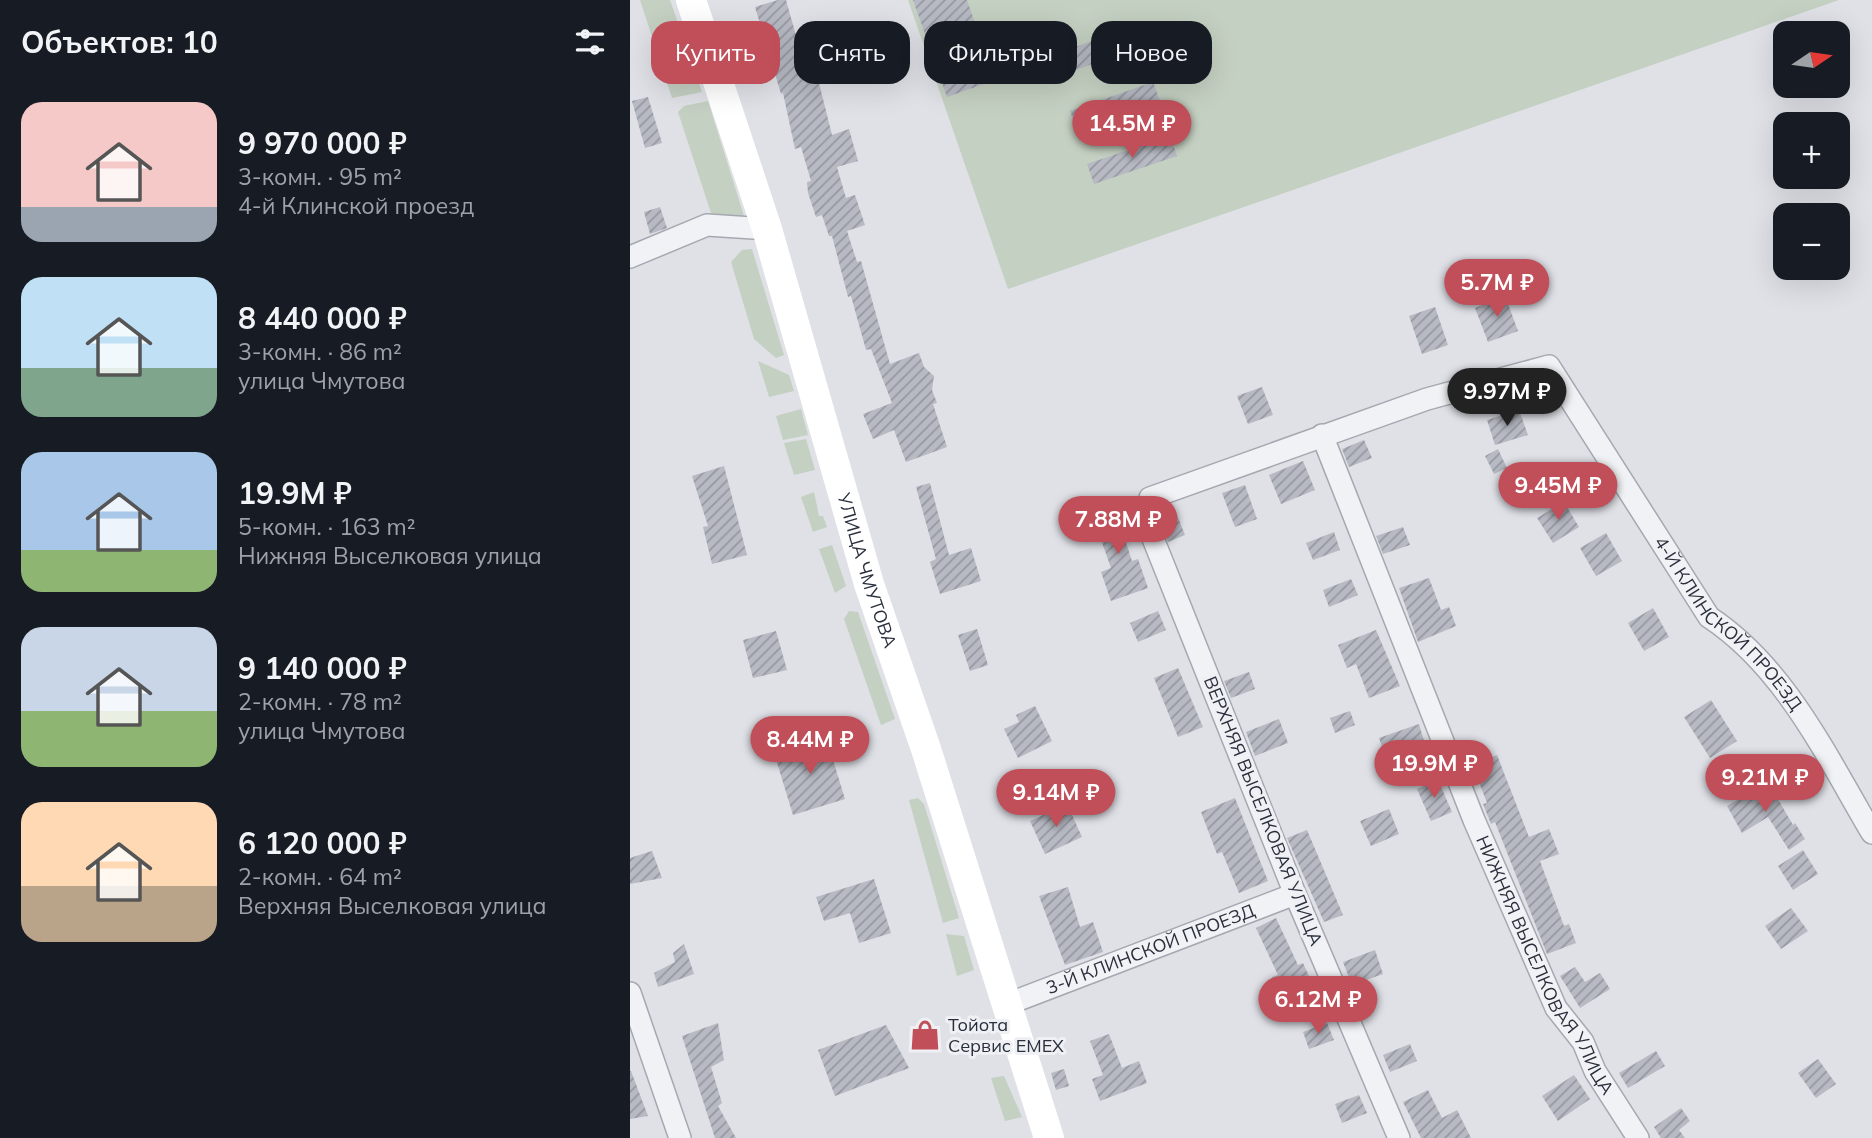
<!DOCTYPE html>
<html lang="ru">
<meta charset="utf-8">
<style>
body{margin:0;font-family:Mulish,sans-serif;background:#20242c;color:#f1f3f6;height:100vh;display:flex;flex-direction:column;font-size:26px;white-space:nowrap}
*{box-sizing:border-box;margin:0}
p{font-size:23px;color:#9ea1a6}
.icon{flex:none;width:38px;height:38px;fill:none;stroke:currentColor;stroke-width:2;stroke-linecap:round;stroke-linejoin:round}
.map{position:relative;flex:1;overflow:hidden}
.details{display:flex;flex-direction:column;background:#171b24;width:630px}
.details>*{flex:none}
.banner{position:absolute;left:21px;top:21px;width:665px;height:63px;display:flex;gap:14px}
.needle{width:46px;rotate:77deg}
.controls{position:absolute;left:1143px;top:21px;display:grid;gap:14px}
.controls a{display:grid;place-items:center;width:77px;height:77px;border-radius:14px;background:#171b24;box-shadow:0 7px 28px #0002;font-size:35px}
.price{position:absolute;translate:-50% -60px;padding:0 16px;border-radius:24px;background:#c04f5a;color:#fff;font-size:23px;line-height:46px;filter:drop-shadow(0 2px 4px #0008)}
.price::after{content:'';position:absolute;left:50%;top:42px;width:21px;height:16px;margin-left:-10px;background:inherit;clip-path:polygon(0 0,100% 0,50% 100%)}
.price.on{background:#222;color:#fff}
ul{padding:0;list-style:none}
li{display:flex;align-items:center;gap:21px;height:175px;padding:0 21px}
li span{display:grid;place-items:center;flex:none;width:196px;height:140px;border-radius:21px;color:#555}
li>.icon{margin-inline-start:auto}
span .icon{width:84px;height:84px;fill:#fffc;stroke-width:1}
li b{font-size:30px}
h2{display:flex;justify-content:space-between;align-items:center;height:84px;padding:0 21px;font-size:30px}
.tag{padding:0 24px;border-radius:21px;background:#171b24;box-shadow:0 7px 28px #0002;font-size:24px;line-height:63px}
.tag.on{background:#c04f5a;color:#fff}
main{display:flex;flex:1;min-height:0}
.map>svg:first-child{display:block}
.green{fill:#c4d0c1}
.building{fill:url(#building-hatch)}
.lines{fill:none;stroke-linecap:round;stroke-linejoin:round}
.minor-casing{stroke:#a5a8b0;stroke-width:24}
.minor{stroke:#f1f2f5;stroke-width:21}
.secondary{stroke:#fff;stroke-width:30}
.labels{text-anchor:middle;stroke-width:6;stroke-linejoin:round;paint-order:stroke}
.street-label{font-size:18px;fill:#292f3c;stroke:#eef0f4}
.poi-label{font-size:18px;fill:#292f3c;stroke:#eef0f4;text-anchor:start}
</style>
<main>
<section class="details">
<h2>Объектов: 10<svg class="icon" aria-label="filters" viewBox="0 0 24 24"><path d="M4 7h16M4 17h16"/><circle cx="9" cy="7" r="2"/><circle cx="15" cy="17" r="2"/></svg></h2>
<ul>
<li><span style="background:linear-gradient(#f6c9c9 75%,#9aa5b1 0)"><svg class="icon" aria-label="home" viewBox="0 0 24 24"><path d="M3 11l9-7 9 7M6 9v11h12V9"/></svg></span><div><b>9 970 000 ₽</b><p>3-комн. · 95 m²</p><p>4-й Клинской проезд</p></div></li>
<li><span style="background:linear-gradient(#bfe0f5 65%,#7fa58c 0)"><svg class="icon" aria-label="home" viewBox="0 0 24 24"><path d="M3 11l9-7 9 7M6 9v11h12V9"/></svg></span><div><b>8 440 000 ₽</b><p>3-комн. · 86 m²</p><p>улица Чмутова</p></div></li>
<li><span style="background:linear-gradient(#a9c7e8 70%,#8fb573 0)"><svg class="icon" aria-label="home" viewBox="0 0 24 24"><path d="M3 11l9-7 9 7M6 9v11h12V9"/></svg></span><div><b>19.9M ₽</b><p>5-комн. · 163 m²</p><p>Нижняя Выселковая улица</p></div></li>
<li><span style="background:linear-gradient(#c9d6e8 60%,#8fb573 0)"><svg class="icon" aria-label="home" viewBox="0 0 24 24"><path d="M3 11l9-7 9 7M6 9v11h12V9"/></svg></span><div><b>9 140 000 ₽</b><p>2-комн. · 78 m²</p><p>улица Чмутова</p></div></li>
<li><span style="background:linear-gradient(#ffd9b3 60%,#b9a48a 0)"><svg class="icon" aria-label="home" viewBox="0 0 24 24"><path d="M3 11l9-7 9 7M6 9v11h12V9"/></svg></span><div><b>6 120 000 ₽</b><p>2-комн. · 64 m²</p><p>Верхняя Выселковая улица</p></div></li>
</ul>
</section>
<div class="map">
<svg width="1242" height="1138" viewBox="0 0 1242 1138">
<defs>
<pattern id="building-hatch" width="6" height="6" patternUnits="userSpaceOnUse" patternTransform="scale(1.75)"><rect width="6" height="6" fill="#b7bac3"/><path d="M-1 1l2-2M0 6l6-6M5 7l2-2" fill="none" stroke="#9598a0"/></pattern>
</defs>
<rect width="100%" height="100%" fill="#dfe1e7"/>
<!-- green -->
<path class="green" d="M10 0H40L72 92 42 98Z
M278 0H1209L378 289Z
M78 101 115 219 82 216 48 112 54 106Z
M122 249 154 355 146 358 124 339 101 262 112 250Z
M128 361 159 375 164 391 139 397Z
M171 409 178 435 153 440 146 416Z
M176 439 185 470 164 475 154 443Z
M184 492 189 516H193L197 527 183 532 171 497Z
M202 545 216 586 205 593 189 549Z
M219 611 228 612 265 719 251 725 214 619Z
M288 798 294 804 329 918 313 923 279 800Z
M316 934 334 936 344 970 327 976Z
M373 1076H374L392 1117 375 1121 361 1078Z"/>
<!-- building -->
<path class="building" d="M148 0H156L167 39 181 35 195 81 189 83 202 135 219 129 228 161 207 167 216 198 225 195 235 225 217 231 227 262 231 261 260 364 289 353 294 367 304 376 302 390 307 403 303 404 317 447 276 462 264 430 243 439 233 414 262 403 241 349 236 350 221 296 218 297 202 236H199L192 215 186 217 178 193 177 182 181 181 171 147 165 149 153 93 151 94 125 7Z
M283 0H337L365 80 317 97Z
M495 29 502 49 430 76 423 55Z
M523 82 530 101 447 130 440 111Z
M18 97 32 143 15 148 2 101Z
M540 136 547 156 464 184 457 164Z
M30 207 37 228 20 234 14 212Z
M875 296 888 331 858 342 845 308Z
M805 307 818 345 792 354 779 316Z
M632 387 643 415 618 424 607 396Z
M889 410 898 435 865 445 857 420Z
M734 440 742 458 719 467 712 449Z
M868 449 877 468 864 474 855 456Z
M673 461 685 490 651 504 639 475Z
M94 466 117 555 82 564 73 527 78 526 62 476Z
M300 483 319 555 341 548 351 581 310 594 300 562 306 559 286 487Z
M615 485 627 519 605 527 592 493Z
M934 502 949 527 923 543 907 518Z
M483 503 502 561 508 559 518 588 481 601 471 572 481 568 461 511Z
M545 510 555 535 538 542 530 517Z
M773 527 780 545 753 554 746 536Z
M704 532 710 550 683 560 676 543Z
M976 533 992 561 966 576 950 548Z
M799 578 811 610 819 607 826 626 788 642 769 588Z
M721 579 728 595 699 607 693 590Z
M1023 608 1039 637 1014 651 998 623Z
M528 611 536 630 508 642 500 623Z
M347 629 358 665 340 671 328 635Z
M746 630 770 686 739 698 726 664 717 668 708 645Z
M146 631 157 670 123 678 113 640Z
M548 668 573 727 548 737 524 678Z
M619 672 625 689 601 698 594 681Z
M1081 700 1107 741 1080 758 1054 717Z
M405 706 422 741 388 758 374 729 389 722 386 715Z
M720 711 725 725 705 733 700 718Z
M649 719 658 743 625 756 616 732Z
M789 724 796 748 757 761 749 738Z
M196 737 215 799 163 815 144 753Z
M867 755 899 837 919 829 929 854 910 861 934 926 939 924 946 943 917 954 865 822 861 824 853 804 857 803 842 764Z
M808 780 822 812 801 821 787 789Z
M1138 782 1163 825 1165 823 1175 839 1159 850 1138 817 1112 833 1097 806Z
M605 798 638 881 609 893 592 852 587 854 571 812Z
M437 804 452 837 415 854 400 821Z
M759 809 769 834 741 846 730 821Z
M677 830 713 915 694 922 657 838Z
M1173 850 1188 874 1163 890 1148 866Z
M22 851 32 878 0 884V858Z
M244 879 261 933 229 943 220 913 194 921 186 897Z
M438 887 450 927 463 922 473 952 435 965 409 896Z
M1161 908 1178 931 1151 949 1135 926Z
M646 918 668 965 673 963 684 987 653 1002 642 977 648 975 626 928Z
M54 944 64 974 28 987 24 973 45 962 43 953Z
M745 950 753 974 722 985 713 962Z
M945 967 955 982 970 973 980 989 950 1008 930 976Z
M88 1023 94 1060 81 1067 92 1103 88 1106 106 1138H85L52 1036Z
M697 1023 704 1040 679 1049 673 1032Z
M256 1025 279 1068 205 1096 188 1050Z
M479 1034 492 1068 509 1061 517 1083 470 1101 462 1079 473 1075 460 1041Z
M780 1044 787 1061 760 1072 753 1055Z
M1026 1051 1035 1066 998 1088 989 1073Z
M1188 1059 1206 1084 1186 1098 1168 1073Z
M434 1069 439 1086 426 1090 421 1073Z
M0 1071H1L18 1116 0 1119Z
M944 1075 960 1099 928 1121 912 1096Z
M798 1090 812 1118 827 1110 841 1138H791L773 1102Z
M729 1095 737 1113 712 1123 705 1104Z
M1051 1108 1060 1121 1049 1130 1055 1138H1031L1024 1127Z"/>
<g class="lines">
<!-- minor casing -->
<g class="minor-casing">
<g id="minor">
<path d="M0 257 77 225 137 229"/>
<path id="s1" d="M692 435 844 820 926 1008 953 1042 965 1071 1008 1138"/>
<path d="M0 993 50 1138"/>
<path id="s2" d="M375 1005 665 894"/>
<path id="s3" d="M769 1138 665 894 516 521 520 498 797 399 919 366 1079 617C1155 667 1197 757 1242 833"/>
</g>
</g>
<!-- minor -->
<use href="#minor" class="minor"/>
<!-- secondary -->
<path class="secondary" id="s4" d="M61 0 137 229 239 584 296 749 419 1138"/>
</g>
<!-- icons -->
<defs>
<g id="shop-bare" transform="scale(2.415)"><path d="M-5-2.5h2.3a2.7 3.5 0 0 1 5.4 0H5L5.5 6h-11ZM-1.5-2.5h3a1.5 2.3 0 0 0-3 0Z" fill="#c04f5a" stroke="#eef0f4" stroke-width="2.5" paint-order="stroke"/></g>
</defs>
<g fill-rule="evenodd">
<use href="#shop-bare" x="295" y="1035"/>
</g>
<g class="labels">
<!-- street labels -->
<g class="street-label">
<text dy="6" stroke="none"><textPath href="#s4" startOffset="597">УЛИЦА ЧМУТОВА</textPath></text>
<text dy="6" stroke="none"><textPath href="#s3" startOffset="1426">4-Й КЛИНСКОЙ ПРОЕЗД</textPath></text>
<text transform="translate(633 811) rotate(68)" y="6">ВЕРХНЯЯ ВЫСЕЛКОВАЯ УЛИЦА</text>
<text dy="6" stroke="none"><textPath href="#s2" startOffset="156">3-Й КЛИНСКОЙ ПРОЕЗД</textPath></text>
<text dy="6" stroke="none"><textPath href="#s1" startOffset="576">НИЖНЯЯ ВЫСЕЛКОВАЯ УЛИЦА</textPath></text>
</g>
<!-- poi labels -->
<g class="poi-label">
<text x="318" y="1031">Тойота<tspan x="318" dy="21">Сервис EMEX</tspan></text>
</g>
</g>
</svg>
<div class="controls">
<a><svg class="needle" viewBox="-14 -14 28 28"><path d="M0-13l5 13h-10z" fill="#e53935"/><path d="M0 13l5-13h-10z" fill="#9ea1a6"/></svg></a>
<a>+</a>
<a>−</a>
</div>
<b class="price" style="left:502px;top:160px">14.5M ₽</b>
<b class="price" style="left:867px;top:319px">5.7M ₽</b>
<b class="price on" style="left:877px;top:428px">9.97M ₽</b>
<b class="price" style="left:928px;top:522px">9.45M ₽</b>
<b class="price" style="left:488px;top:556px">7.88M ₽</b>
<b class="price" style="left:180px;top:776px">8.44M ₽</b>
<b class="price" style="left:804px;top:800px">19.9M ₽</b>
<b class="price" style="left:1135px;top:814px">9.21M ₽</b>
<b class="price" style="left:426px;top:829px">9.14M ₽</b>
<b class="price" style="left:688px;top:1036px">6.12M ₽</b>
<div class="banner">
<a class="tag on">Купить</a>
<a class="tag">Снять</a>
<a class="tag">Фильтры</a>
<a class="tag">Новое</a>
</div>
</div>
</main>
